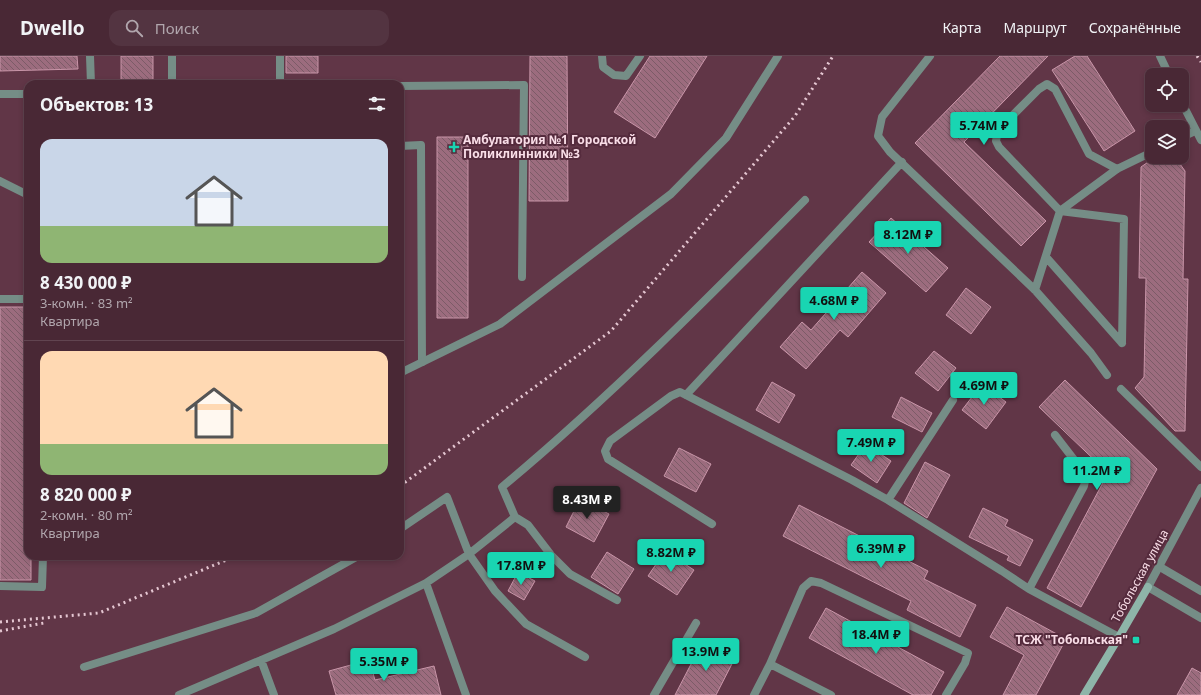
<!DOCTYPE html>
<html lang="ru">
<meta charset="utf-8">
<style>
body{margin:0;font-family:"Noto Sans",sans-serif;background:#533441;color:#f1f3f6;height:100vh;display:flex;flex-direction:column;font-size:15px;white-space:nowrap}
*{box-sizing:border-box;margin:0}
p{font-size:13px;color:#b1a6ad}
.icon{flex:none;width:22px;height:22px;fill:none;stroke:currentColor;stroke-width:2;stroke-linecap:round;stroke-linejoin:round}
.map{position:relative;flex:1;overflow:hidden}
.sheet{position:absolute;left:24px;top:24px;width:380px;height:480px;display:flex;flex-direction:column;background:#492835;border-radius:12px;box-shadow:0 2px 6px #0003,0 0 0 1px #614450}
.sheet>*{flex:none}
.buttons{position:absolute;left:1145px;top:12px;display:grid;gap:8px}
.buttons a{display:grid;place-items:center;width:44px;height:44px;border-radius:8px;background:#492835;box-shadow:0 2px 6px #0003,0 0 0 1px #614450;font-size:20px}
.price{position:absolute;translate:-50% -34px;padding:0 9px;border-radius:4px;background:#19d5b2;color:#111;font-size:13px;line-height:26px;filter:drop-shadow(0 1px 2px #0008)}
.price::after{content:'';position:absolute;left:50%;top:24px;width:12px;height:9px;margin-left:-6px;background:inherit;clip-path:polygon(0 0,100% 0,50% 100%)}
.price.current{background:#222;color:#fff}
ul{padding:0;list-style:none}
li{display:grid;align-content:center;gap:8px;height:212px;padding:0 16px}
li+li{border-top:1px solid #614450}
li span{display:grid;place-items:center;height:124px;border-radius:12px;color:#555}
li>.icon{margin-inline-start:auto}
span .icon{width:72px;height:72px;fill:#fffc;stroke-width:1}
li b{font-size:17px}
h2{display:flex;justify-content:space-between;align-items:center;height:48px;padding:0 16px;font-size:17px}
header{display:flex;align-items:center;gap:24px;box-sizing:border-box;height:56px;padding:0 20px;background:#492835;border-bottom:1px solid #614450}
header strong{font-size:19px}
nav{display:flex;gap:22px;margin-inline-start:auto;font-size:14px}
.search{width:280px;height:36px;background:#533441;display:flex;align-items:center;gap:10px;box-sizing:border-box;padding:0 14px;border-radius:12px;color:#b1a6ad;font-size:15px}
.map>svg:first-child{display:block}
.building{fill:url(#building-back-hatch);stroke:#c996a9}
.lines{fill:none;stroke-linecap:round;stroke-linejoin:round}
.lane{stroke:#758d86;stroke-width:8}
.street{stroke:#758d86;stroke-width:8}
.secondary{stroke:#8eb5a9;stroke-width:8}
.rail{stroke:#e5c7d2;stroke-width:3;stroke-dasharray:2 4;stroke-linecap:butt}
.poi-dot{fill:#19d5b2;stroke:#552b3d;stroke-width:1.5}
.labels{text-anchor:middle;stroke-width:4;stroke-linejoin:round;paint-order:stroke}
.poi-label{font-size:12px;font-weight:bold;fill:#f9dde7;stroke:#552b3d;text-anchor:start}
.street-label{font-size:12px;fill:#f9dde7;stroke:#552b3d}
</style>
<header>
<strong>Dwello</strong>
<div class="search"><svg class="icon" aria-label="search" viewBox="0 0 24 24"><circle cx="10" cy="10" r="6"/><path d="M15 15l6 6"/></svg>Поиск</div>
<nav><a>Карта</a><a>Маршрут</a><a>Сохранённые</a></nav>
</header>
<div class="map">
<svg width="1201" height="639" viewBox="0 0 1201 639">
<defs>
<pattern id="building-back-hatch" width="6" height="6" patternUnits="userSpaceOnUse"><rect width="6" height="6" fill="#9c6c7e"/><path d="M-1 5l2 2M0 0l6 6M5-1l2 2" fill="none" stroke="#7c5b67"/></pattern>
</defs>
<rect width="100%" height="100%" fill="#613647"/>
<!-- building -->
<path class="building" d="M0 0H77L78 13 0 15Z
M121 0H153V28H121Z
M286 0H318V17H286Z
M530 0H567L568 145H529Z
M650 0H707L655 82 614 56Z
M1000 0H1048L964 86 1046 165 1021 190 915 87Z
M1075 0H1087L1135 75 1104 95 1052 14Z
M437 81H468V262H437Z
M1163 101H1175L1185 115 1183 223H1188L1185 375H1175L1135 332 1144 321 1146 222H1139L1141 111 1151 104H1163Z
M891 162 948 212 926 236 869 186Z
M862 216 886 237 848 281 840 274 806 313 780 291 802 266 811 274Z
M966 232 991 251 971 278 946 259Z
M0 251H28V500H31V524H0Z
M934 295 956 312 938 335 915 317Z
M1065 324 1157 413 1081 551 1047 532 1108 417 1039 351Z
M772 326 795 339 779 367 756 354Z
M982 328 1006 346 986 373 962 354Z
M901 341 932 357 922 376 892 361Z
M866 388 891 405 877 427 851 409Z
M679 392 711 408 696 436 664 420Z
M925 406 950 419 927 462 904 447Z
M580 443 609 458 594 486 566 471Z
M799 449 928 515 924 523 976 549 960 581 907 554 911 545 783 480Z
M983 452 1008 464 1005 470 1033 484 1020 510 1007 504 1009 500 969 481Z
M665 495 694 514 677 539 648 520Z
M607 496 634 513 618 538 591 521Z
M518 516 535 525 524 544 508 535Z
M1007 551 1066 583 1036 639H1003L1024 599 990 581Z
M826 552 944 616 931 639H913L809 582Z
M703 585 735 602 716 639H675Z
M369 604 375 624 434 610 441 639H336L329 615Z
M1192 612 1201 617V639H1177Z"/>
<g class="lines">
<!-- lane -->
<path class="lane" d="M280 0V28
M602 0 603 11 614 19 626 20 640 0
M930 0 882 61 878 80 890 96 1035 234 1091 297 1107 319
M400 30 524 29 522 221
M0 38H28
M1182 81 1195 75
M400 90 421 89 422 306
M0 125 28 139
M1060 155 1124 163 1122 287
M1060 155 1117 113 1152 96
M1046 201 1122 287
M1035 234 1060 155 999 91 996 85 998 74 1039 33 1047 28 1055 33 1089 98 1117 113
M0 243H28
M1121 333 1201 411
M686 339 902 106
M888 444 953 344
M712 468 608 403 605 395 610 385 671 340 680 336 852 424 888 444 1002 515 1029 533 1119 581
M400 473 447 441 469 498 495 535 526 568 585 601
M1160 511 1201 535
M426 527 466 639
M0 530 42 531 43 500
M1148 531 1201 562
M1029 533 1084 430 1086 421 1082 414 1055 379
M617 544 570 518 551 499 528 469 515 461 502 431C609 342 707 243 805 144
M261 604 274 639
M770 608 803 532 811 525 821 527 968 597 965 607 946 639
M84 611 256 557 358 500
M179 639 334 573 426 527 469 498 515 461
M654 639 696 567
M754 639 770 608 831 639"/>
<!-- street -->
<path class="street" d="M90 0 91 28
M172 0V28
M1160 0 1169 19
M1182 47 1201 84
M400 317 500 268 671 138 726 82 778 0
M1148 531 1201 432"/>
<!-- secondary -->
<path class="secondary" d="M1084 639 1119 581 1148 531"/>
<!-- rail -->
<path class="rail" d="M1197 0 1201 6
M400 430 611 275 795 60 833 0
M0 566 99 557 236 500
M0 575 44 567"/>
</g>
<!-- markers -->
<g class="poi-dot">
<path d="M452 85h4v4h4v4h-4v4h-4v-4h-4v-4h4z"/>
<rect x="1132" y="580" width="8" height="8" rx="2"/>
</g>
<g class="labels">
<!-- poi labels -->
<g class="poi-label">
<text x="463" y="88">Амбулатория №1 Городской<tspan x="463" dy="14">Поликлинники №3</tspan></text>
<text x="1128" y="588" text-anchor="end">ТСЖ "Тобольская"</text>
</g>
<!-- street labels -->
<g class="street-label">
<text transform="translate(1140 520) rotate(-61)" y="4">Тобольская улица</text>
</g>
</g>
</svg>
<div class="buttons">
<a><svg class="icon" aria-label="locate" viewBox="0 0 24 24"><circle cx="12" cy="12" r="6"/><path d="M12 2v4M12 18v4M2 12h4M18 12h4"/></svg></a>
<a><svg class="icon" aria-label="layers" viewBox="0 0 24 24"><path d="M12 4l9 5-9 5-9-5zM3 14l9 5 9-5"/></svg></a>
</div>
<b class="price" style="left:984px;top:90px">5.74M ₽</b>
<b class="price" style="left:908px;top:199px">8.12M ₽</b>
<b class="price" style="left:834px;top:265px">4.68M ₽</b>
<b class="price" style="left:984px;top:350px">4.69M ₽</b>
<b class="price" style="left:871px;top:407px">7.49M ₽</b>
<b class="price" style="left:1097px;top:435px">11.2M ₽</b>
<b class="price current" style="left:587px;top:464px">8.43M ₽</b>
<b class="price" style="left:881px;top:513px">6.39M ₽</b>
<b class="price" style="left:671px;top:517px">8.82M ₽</b>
<b class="price" style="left:521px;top:530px">17.8M ₽</b>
<b class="price" style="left:876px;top:599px">18.4M ₽</b>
<b class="price" style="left:706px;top:616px">13.9M ₽</b>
<b class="price" style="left:384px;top:626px">5.35M ₽</b>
<section class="sheet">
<h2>Объектов: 13<svg class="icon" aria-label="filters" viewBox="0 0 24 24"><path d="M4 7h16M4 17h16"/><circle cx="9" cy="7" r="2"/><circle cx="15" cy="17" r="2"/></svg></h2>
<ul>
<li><span style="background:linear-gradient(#c9d6e8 70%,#8fb573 0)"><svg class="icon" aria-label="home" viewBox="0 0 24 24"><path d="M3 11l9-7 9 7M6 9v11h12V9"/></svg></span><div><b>8 430 000 ₽</b><p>3-комн. · 83 m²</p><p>Квартира</p></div></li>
<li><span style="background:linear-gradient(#ffd9b3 75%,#8fb573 0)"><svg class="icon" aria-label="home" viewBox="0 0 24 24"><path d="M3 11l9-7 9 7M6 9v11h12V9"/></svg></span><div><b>8 820 000 ₽</b><p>2-комн. · 80 m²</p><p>Квартира</p></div></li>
</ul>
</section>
</div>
